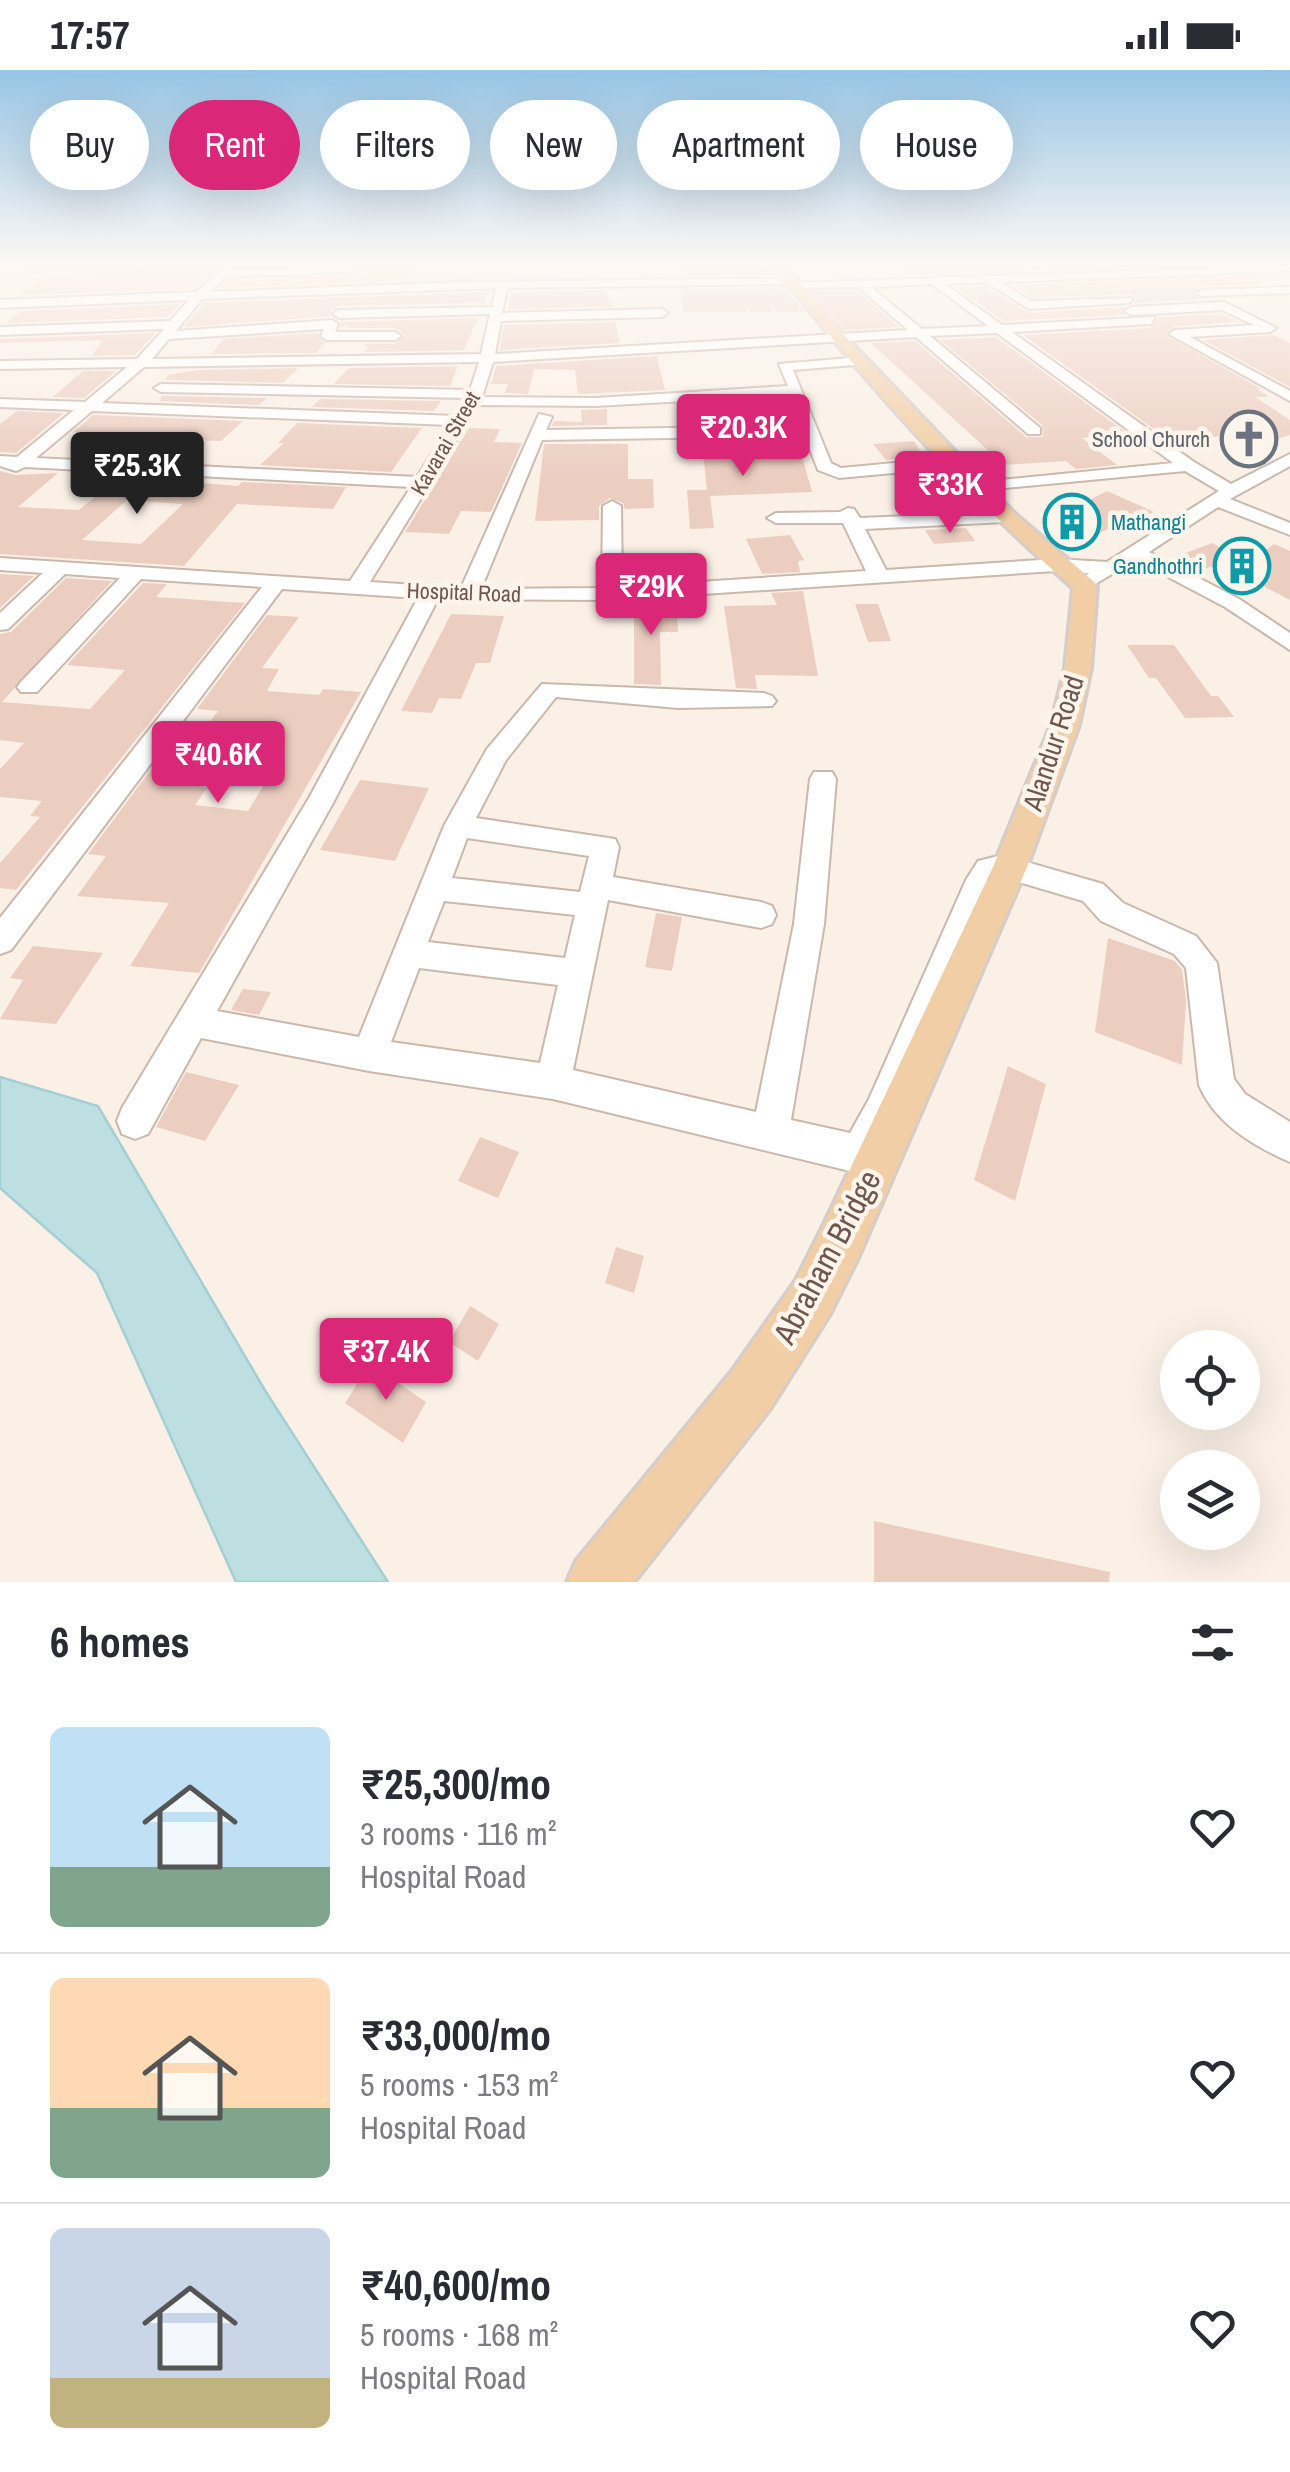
<!DOCTYPE html>
<meta charset="utf-8">
<style>
body{margin:0;font-family:"Archivo Narrow",sans-serif;background:#f7f7f7;color:#2b2b33;height:100vh;display:flex;flex-direction:column;font-size:38px;white-space:nowrap}
*{box-sizing:border-box;margin:0}
p{font-size:32px;color:#7c7c81}
.icon{flex:none;width:55px;height:55px;fill:none;stroke:currentColor;stroke-width:2;stroke-linecap:round;stroke-linejoin:round}
.map{position:relative;height:1512px;overflow:hidden}
.panel{display:flex;flex-direction:column;background:#fff;flex:1}
.panel>*{flex:none}
.guide{position:absolute;left:30px;top:30px;width:1230px;height:90px;display:flex;gap:20px}
.buttons{position:absolute;left:1160px;top:1260px;display:grid;gap:20px}
.buttons a{display:grid;place-items:center;width:100px;height:100px;border-radius:50%;background:#fff;box-shadow:0 10px 40px #0002;font-size:50px}
.price{position:absolute;translate:-50% -85px;padding:0 22px;border-radius:10px;background:#db2777;color:#fff;font-size:32px;line-height:65px;filter:drop-shadow(0 2px 5px #0008)}
.price::after{content:'';position:absolute;left:50%;top:60px;width:30px;height:22px;margin-left:-15px;background:inherit;clip-path:polygon(0 0,100% 0,50% 100%)}
.price.selected{background:#222;color:#fff}
ul{padding:0;list-style:none}
li{display:flex;align-items:center;gap:30px;height:250px;padding:0 50px}
li+li{border-top:2px solid #e1e1e2}
li span{display:grid;place-items:center;flex:none;width:280px;height:200px;border-radius:15px;color:#555}
li>.icon{margin-inline-start:auto}
span .icon{width:120px;height:120px;fill:#fffc;stroke-width:1}
li b{font-size:42px}
h2{display:flex;justify-content:space-between;align-items:center;height:120px;padding:0 50px;font-size:42px}
.pill{padding:0 35px;border-radius:45px;background:#fff;box-shadow:0 10px 40px #0002;font-size:35px;line-height:90px}
.pill.selected{background:#db2777;color:#fff}
.status{display:flex;justify-content:space-between;align-items:center;height:70px;padding:0 50px;background:#fff;direction:ltr}
.status svg{height:28px;fill:currentColor}
.map>svg:first-child{display:block}
.water{fill:#bddfe1;stroke:#a4ced1;stroke-width:2.5}
.building{fill:#eccec1;fill-rule:evenodd}
.lines{fill:none;stroke-linecap:round;stroke-linejoin:round}
.minor-casing{stroke:#cab8ad;stroke-width:4}
.major-casing{stroke:#d4cdca;stroke-width:6}
.minor{fill:#fff;fill-rule:evenodd}
.major{fill:#f1cea6;fill-rule:evenodd}
.labels{text-anchor:middle;stroke-width:9;stroke-linejoin:round;paint-order:stroke}
.far-worship-label{font-size:22px;fill:#5b616d;stroke:#fdf5ec;text-anchor:end}
.far-street-label{font-size:22px;fill:#70574e;stroke:#fdf5ec}
.far-culture-label{font-size:22px;fill:#0d838f;stroke:#fdf5ec;text-anchor:start}
.street-label{font-size:28px;fill:#70574e;stroke:#fdf5ec}
.near-street-label{font-size:32px;fill:#70574e;stroke:#fdf5ec}
</style>
<div class="status"><b>17:57</b><svg viewBox="0 0 49 12"><path d="M0 12V9h3v3zM5 12V6h3v6zM10 12V3h3v9zM15 12V0h3v12zM26 1h20v11H26zM47 4h2v5h-2z"/></svg></div>
<div class="map">
<svg width="1290" height="1512" viewBox="0 0 1290 1512">
<rect width="100%" height="100%" fill="#faf0e6"/>
<!-- water -->
<path class="water" d="M0 1007 98 1036 266 1322 388 1512H236L97 1203 0 1118Z"/>
<!-- building -->
<path class="building" d="M152 194H221L195 218 20 225 49 204 144 201Z
M743 194 769 196 773 204 682 206 679 195Z
M898 194H1222L912 205Z
M407 197H420L412 208H495L220 218 229 210 338 207Z
M1249 206 1266 214 1202 216 1192 222 1201 229 1134 233 1137 228 1133 224 1032 227 1013 215Z
M985 216 1029 243 1124 237V245L1003 251 956 217Z
M782 218 806 242H777L769 232 772 242H750L747 238V242H683L681 219Z
M607 220 611 237 508 239 511 222Z
M812 221H857L899 257 845 260Z
M489 222 484 233 339 236 331 241 330 246 184 257 204 233Z
M180 234 168 247 6 253 21 241Z
M1221 244 1239 252 1175 256 1166 265 1261 319H1257L1269 327H1255L1290 350V365L1273 370 1255 362 1172 372 1023 265 1151 258 1159 247Z
M478 248 464 280 364 282 368 278 364 274H395L405 265 395 258H348L345 255 340 258 341 252Z
M615 252 620 273 500 280 504 255Z
M155 263 135 285 92 286 103 270 0 273V269Z
M318 263 325 273 315 283 211 284 224 269Z
M1273 265 1290 273V317L1203 270Z
M996 267 1128 364 1082 368 1117 395 1076 399 1066 391 1004 395 871 273 915 271 1026 367H1043L1042 355 940 270Z
M657 286 665 320 578 324 575 300 534 299 528 324 505 323 508 314H491L496 296Z
M458 296 450 316 334 314 349 298Z
M298 298 283 313 166 310 168 305 198 300Z
M83 301H116L84 328 53 327Z
M162 326 267 328 259 335 160 331Z
M320 329 441 331 434 341 312 337Z
M607 339V355L552 356 554 351 582 352 581 340Z
M17 341 64 343 16 383 0 382V354Z
M93 345 243 351 221 371 194 370 171 391 98 387 124 366 73 362Z
M297 353 422 358 391 402 260 395 284 373H278Z
M469 358 500 359 494 372 522 373 491 442 461 441 449 464 405 462Z
M706 371H730V384L802 386 812 422 710 426 714 458 690 459 687 420H707L703 383Z
M914 371 923 386 886 390 873 374Z
M544 374H628V409H653L654 438 625 439 623 433 610 428 599 436V450L535 451Z
M0 401 15 405 58 403 18 437 79 440 120 406 238 416 242 412 346 417 333 439 237 434 184 496 0 484ZM127 430 183 434 141 474 82 470Z
M933 403 953 440 914 442 900 421 911 420 900 406Z
M1107 421 1154 442 1139 449 1146 452 1121 465 1108 459 1091 468 1053 449Z
M966 458 975 471 934 474 925 460Z
M790 465 804 490 798 491 800 502 762 504 746 469Z
M1212 473 1235 485 1197 503 1170 489Z
M1274 474 1290 481V530L1225 496 1253 477 1263 482Z
M0 504 34 506 0 538Z
M66 508 112 511 2 632 90 639 125 600 67 595 143 513 167 514 156 527 245 533 16 820 0 818V793L40 747 30 746 42 731 0 727V699L24 673 0 670V564L11 562Z
M803 521 818 606 755 605 757 619 736 618 724 536 777 535 771 523Z
M676 530 678 562H660L661 615 634 614V532Z
M855 534H878L891 571 868 572Z
M451 544 504 546 490 593H476L461 629 439 628 432 643 401 641Z
M267 545 299 547 262 598 279 599 267 621 319 625 323 619 361 622 199 903 130 896 169 833 77 826 106 786 88 784 155 694 176 696 218 641 197 639ZM234 675 286 680 248 741 195 735 207 718H202Z
M1127 575H1174L1211 626H1218L1234 647 1185 648 1156 608H1149Z
M360 710 429 718 395 791 320 780Z
M656 843 682 847 672 901 645 897Z
M1108 868 1175 891 1182 900 1186 930 1182 995 1095 962Z
M33 876 103 883 56 954 0 949 23 910 10 908Z
M243 919 271 922 259 945 231 940Z
M1008 996 1046 1014 1015 1131 974 1110Z
M186 1002 239 1015 205 1071 156 1057Z
M480 1067 519 1082 498 1128 458 1111Z
M616 1177 644 1186 634 1223 605 1213Z
M470 1236 499 1254 478 1291 449 1272Z
M370 1294 426 1332 403 1373 345 1333Z
M874 1451 1110 1502 1109 1512H874Z"/>
<g class="lines">
<!-- minor casing -->
<g class="minor-casing">
<path id="minor" d="M149 194 144 197 0 202V196Z
M228 194H239L234 200 405 194 337 203 227 206 210 222 461 212 788 208 794 211 788 214 507 218 502 243 662 239 668 243 662 247 501 251 495 284 908 260 858 217 793 218 797 213 1290 195V201L1000 212 1031 231 1133 228 1129 233 1029 239 986 212 945 214 1002 255 1155 247 1151 254 1012 262 1194 392 1231 414 1290 384V396L1230 429 1290 453V465L1218 437 1149 482 1239 529 1290 563V580L1225 537 1136 490 1095 514 1085 508 1089 503 1056 501 612 530 438 529 333 733 217 941 359 967 444 756 487 679 542 614 764 623 772 626 776 631 772 636 678 638 556 627 506 690 476 748 615 769 619 777 613 807 761 832 772 836 776 845 772 854 761 858 608 830 573 1000 756 1042 794 854 810 709 814 702H832L836 709 824 854 791 1050 850 1063 869 1029 966 810 978 791 1002 785 1103 814 1123 833 1196 866 1217 893 1234 1009 1245 1024 1290 1052V1092C1253 1076 1215 1053 1199 1015L1186 898 1174 884 1101 851 1083 831 1002 807 989 822 895 1055 875 1091 850 1101 553 1029 369 1001 201 968 148 1064 135 1069 122 1064 117 1051 122 1038 309 728 418 528 282 519 11 880 0 884V848L262 517 141 509 37 622H21L17 617 21 612 120 508 65 504 8 559 0 560V543L43 503 0 500V488L350 511 411 417 25 397 16 401 0 396V386L17 387 74 340 0 337V329L85 332 127 297 0 299V291L137 289 164 259 0 265V257L170 251 189 230 0 238V230L196 222ZM932 214 933 215 988 256 922 259 871 217ZM496 218 492 237 339 240 333 244 339 248 490 244 481 284 152 289 169 269 324 259 321 266 327 270H395L401 266 395 262H335L338 254 332 250 176 261 202 229ZM997 263 1173 393 980 412 971 417 974 421 1185 401 1219 421 1107 492 1056 489 886 500 865 459 1005 452 1014 447 1005 442 860 448 854 439 848 438 840 442 776 443 767 448 776 453H843L866 501 622 517 621 436 612 431 603 436 602 518 481 519 542 370 805 366 818 400 839 408 958 397 966 392 958 387 841 398 831 393 793 300 867 294 869 291 862 287 779 294 788 316 596 328 482 327 493 292 916 267 1028 364H1040V358L930 266ZM479 292 470 320 161 314 154 318 161 322 467 328 456 346 102 333 144 297ZM791 325 802 356 546 360 552 347 539 344 461 518 370 512 478 335 596 336ZM92 341 450 355 417 407 36 388ZM467 768 589 786 580 822 452 808ZM444 831 575 845 565 888 428 872ZM419 898 558 915 540 993 391 972Z
M1290 217V223L1202 226 1196 223 1202 220Z
M1224 232 1276 258 1270 262 1190 267 1290 321V331L1169 264 1175 260 1254 255 1222 240 1131 245 1125 241 1131 237Z"/>
</g>
<!-- major casing -->
<g class="major-casing">
<path id="major" d="M772 194H784L846 267 1013 442 1093 511 1097 516 1091 598 1079 655 1027 797 858 1188 830 1244 770 1339 634 1512H567L576 1491 732 1301 796 1210 824 1154 993 797 1051 655 1065 598 1073 518C970 428 877 326 792 219L783 214Z"/>
</g>
<!-- minor -->
<use href="#minor" class="minor"/>
<!-- major -->
<use href="#major" class="major"/>
</g>
<!-- sky -->
<linearGradient id="sky" x2="0" y2="1"><stop stop-color="#97c5e5"/><stop offset="0.48" stop-color="#fdf8f4"/><stop offset="1" stop-color="#fdf8f4" stop-opacity="0"/></linearGradient>
<rect width="1290" height="405" fill="url(#sky)"/>
<!-- icons -->
<defs>
<g id="church-ring" transform="scale(2.875)"><circle r="9.5" fill="#fdf5ec" stroke="#6b7280" stroke-width="1.5"/><path d="M-1.2-6h2.4v3.5h3.3v2.4h-3.3V6h-2.4V-.1h-3.3v-2.4h3.3Z" fill="#6b7280"/></g>
<g id="building-ring" transform="scale(2.875)"><circle r="9.5" fill="#fdf5ec" stroke="#0f9aa8" stroke-width="1.5"/><path d="M-4-6H4V6H1V3H-1V6H-4ZM-2.5-4.3h1.7v1.8h-1.7ZM.8-4.3h1.7v1.8H.8ZM-2.5-1h1.7V.8h-1.7ZM.8-1h1.7V.8H.8Z" fill="#0f9aa8"/></g>
</defs>
<g fill-rule="evenodd">
<use href="#church-ring" x="1249" y="369"/>
<use href="#building-ring" x="1072" y="452"/>
<use href="#building-ring" x="1242" y="496"/>
</g>
<g class="labels">
<!-- far-worship labels -->
<g class="far-worship-label">
<text x="1210" y="377">School Church</text>
</g>
<!-- far-street labels -->
<g class="far-street-label">
<text transform="translate(445 373) rotate(-60)" y="8">Kavarai Street</text>
<text transform="translate(464 522) rotate(2)" y="8">Hospital Road</text>
</g>
<!-- far-culture labels -->
<g class="far-culture-label">
<text x="1111" y="460">Mathangi</text>
<text x="1203" y="504" text-anchor="end">Gandhothri</text>
</g>
<!-- street labels -->
<g class="street-label">
<text transform="translate(1053 673) rotate(-72)" y="10">Alandur Road</text>
</g>
<!-- near-street labels -->
<g class="near-street-label">
<text transform="translate(827 1187) rotate(-62)" y="11">Abraham Bridge</text>
</g>
</g>
</svg>
<div class="buttons">
<a><svg class="icon" aria-label="locate" viewBox="0 0 24 24"><circle cx="12" cy="12" r="6"/><path d="M12 2v4M12 18v4M2 12h4M18 12h4"/></svg></a>
<a><svg class="icon" aria-label="layers" viewBox="0 0 24 24"><path d="M12 4l9 5-9 5-9-5zM3 14l9 5 9-5"/></svg></a>
</div>
<b class="price" style="left:743px;top:409px">₹20.3K</b>
<b class="price selected" style="left:137px;top:447px">₹25.3K</b>
<b class="price" style="left:950px;top:466px">₹33K</b>
<b class="price" style="left:651px;top:568px">₹29K</b>
<b class="price" style="left:218px;top:736px">₹40.6K</b>
<b class="price" style="left:386px;top:1333px">₹37.4K</b>
<div class="guide">
<a class="pill">Buy</a>
<a class="pill selected">Rent</a>
<a class="pill">Filters</a>
<a class="pill">New</a>
<a class="pill">Apartment</a>
<a class="pill">House</a>
</div>
</div>
<section class="panel">
<h2>6 homes<svg class="icon" aria-label="filters" viewBox="0 0 24 24"><path d="M4 7h16M4 17h16"/><circle cx="9" cy="7" r="2"/><circle cx="15" cy="17" r="2"/></svg></h2>
<ul>
<li><span style="background:linear-gradient(#bfe0f5 70%,#7fa58c 0)"><svg class="icon" aria-label="home" viewBox="0 0 24 24"><path d="M3 11l9-7 9 7M6 9v11h12V9"/></svg></span><div><b>₹25,300/mo</b><p>3 rooms · 116 m²</p><p>Hospital Road</p></div><svg class="icon" aria-label="heart" viewBox="0 0 24 24"><path d="M12 20l-8-8c-3-5 5-10 8-4 3-6 11-1 8 4z"/></svg></li>
<li><span style="background:linear-gradient(#ffd9b3 65%,#7fa58c 0)"><svg class="icon" aria-label="home" viewBox="0 0 24 24"><path d="M3 11l9-7 9 7M6 9v11h12V9"/></svg></span><div><b>₹33,000/mo</b><p>5 rooms · 153 m²</p><p>Hospital Road</p></div><svg class="icon" aria-label="heart" viewBox="0 0 24 24"><path d="M12 20l-8-8c-3-5 5-10 8-4 3-6 11-1 8 4z"/></svg></li>
<li><span style="background:linear-gradient(#c9d6e8 75%,#c2b280 0)"><svg class="icon" aria-label="home" viewBox="0 0 24 24"><path d="M3 11l9-7 9 7M6 9v11h12V9"/></svg></span><div><b>₹40,600/mo</b><p>5 rooms · 168 m²</p><p>Hospital Road</p></div><svg class="icon" aria-label="heart" viewBox="0 0 24 24"><path d="M12 20l-8-8c-3-5 5-10 8-4 3-6 11-1 8 4z"/></svg></li>
</ul>
</section>
